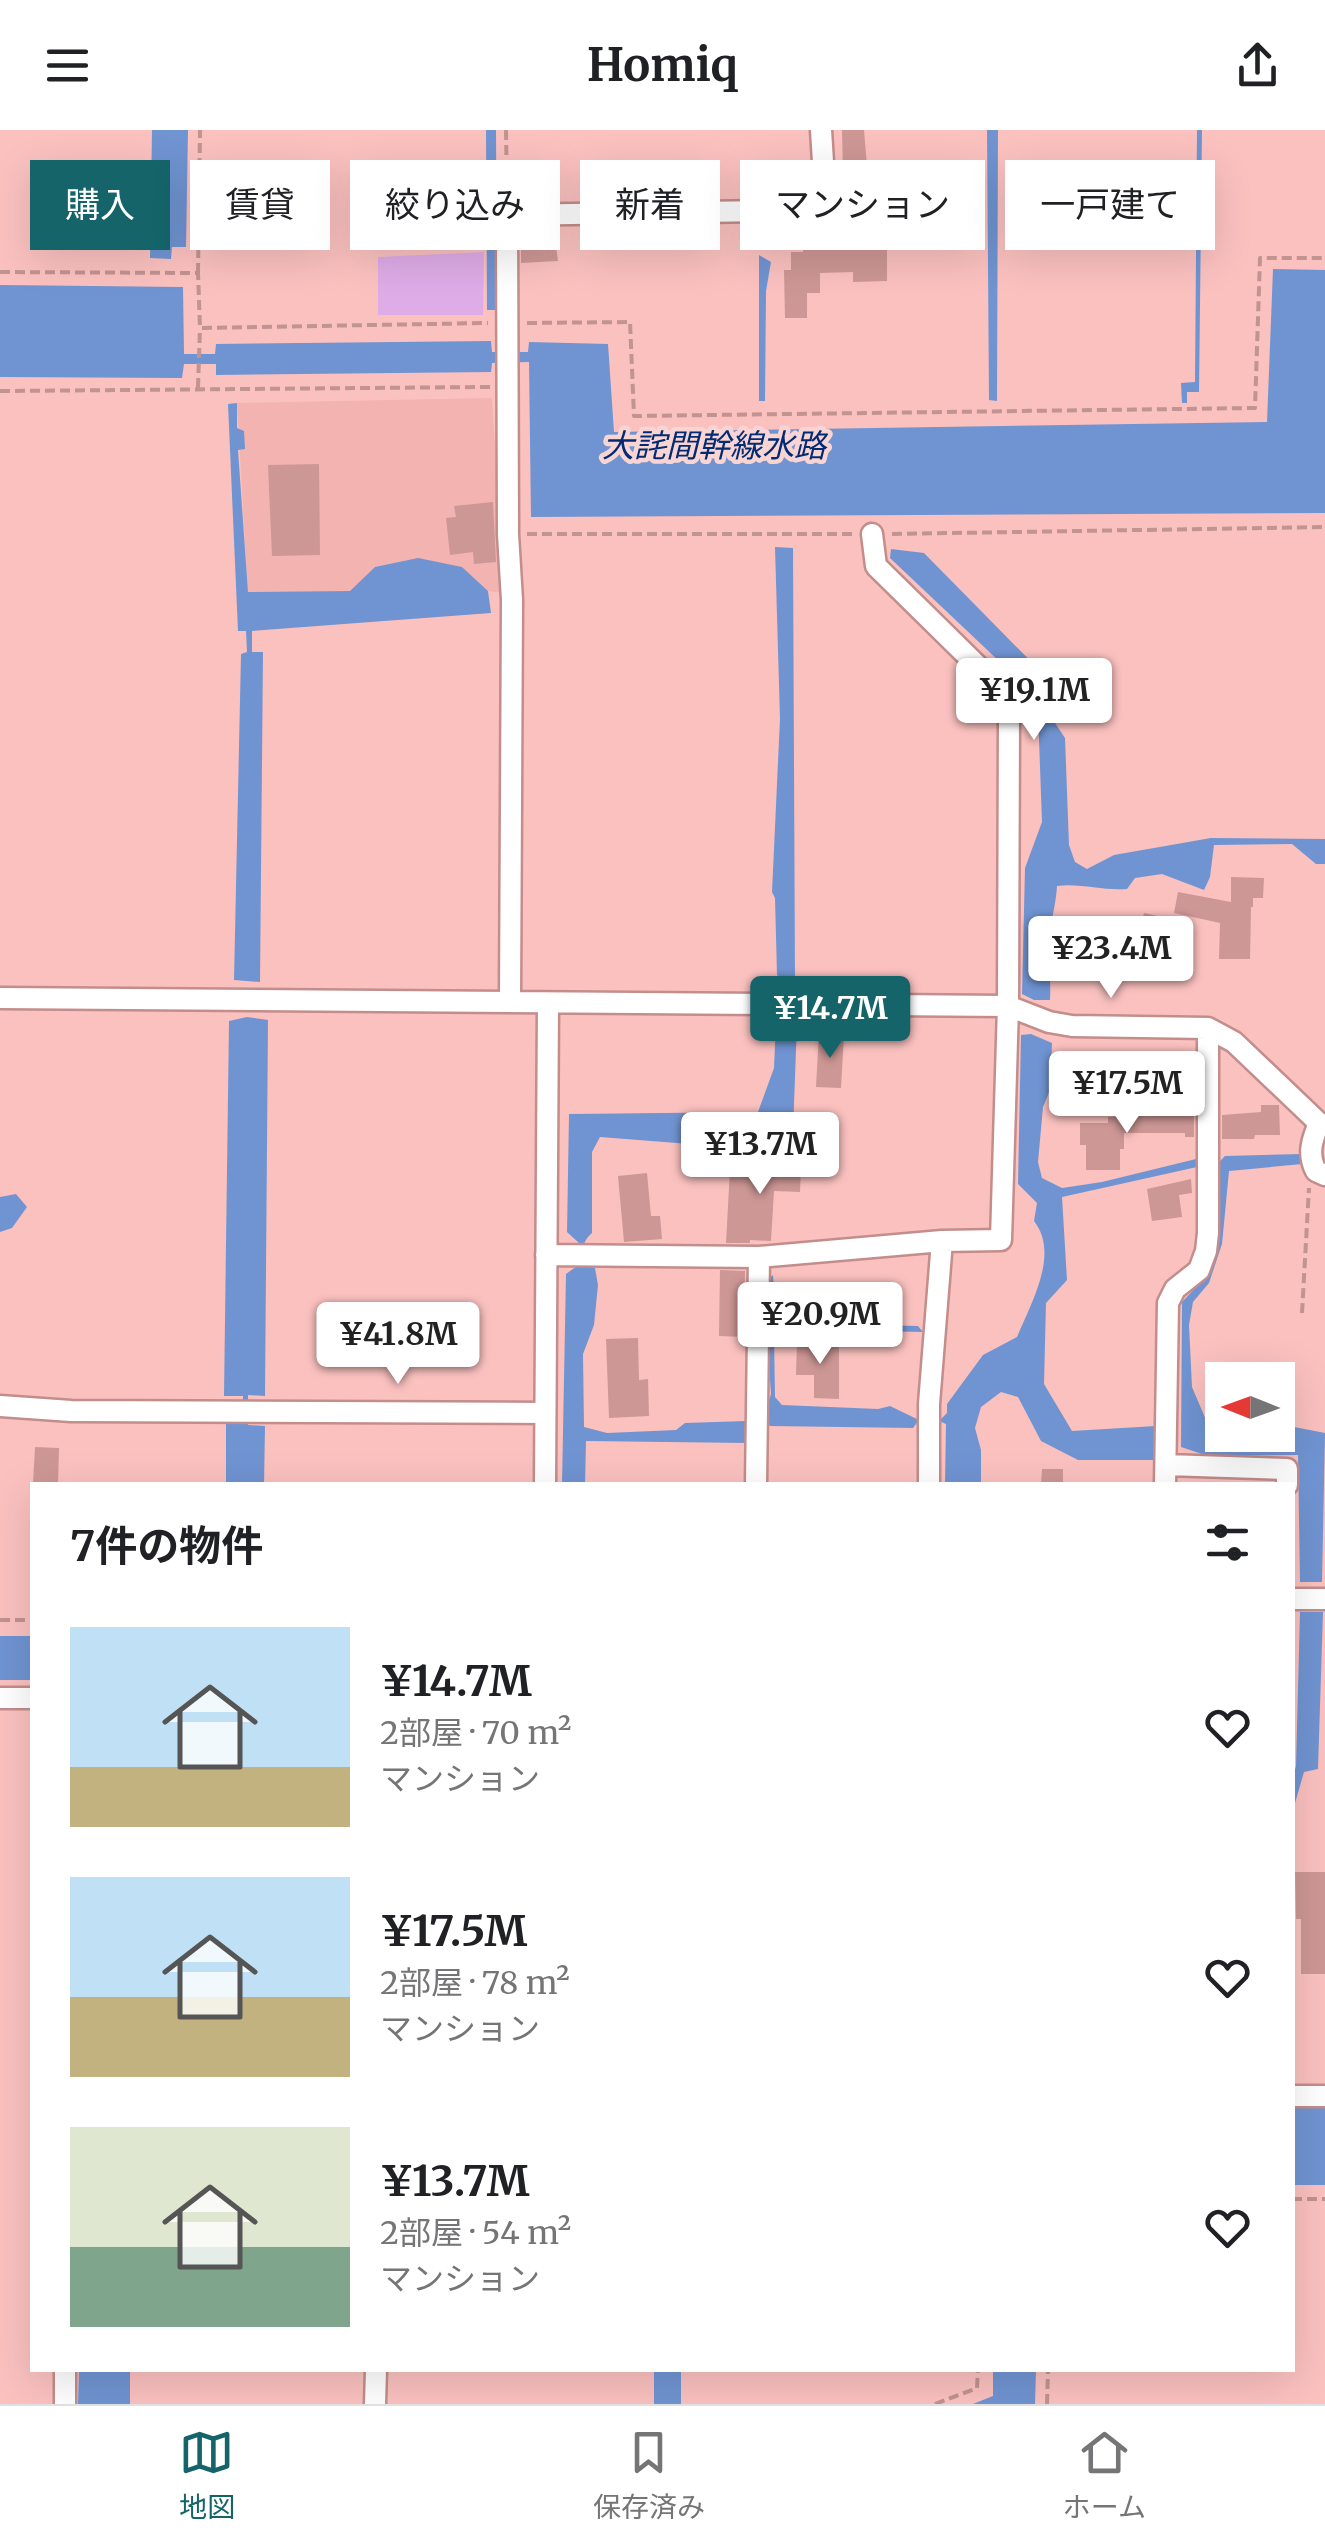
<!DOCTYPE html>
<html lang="ja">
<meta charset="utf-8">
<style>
body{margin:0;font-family:Merriweather,"Noto Sans JP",serif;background:#f6f6f6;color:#202124;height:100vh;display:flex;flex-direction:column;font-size:38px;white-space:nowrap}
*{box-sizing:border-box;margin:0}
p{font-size:32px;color:#757577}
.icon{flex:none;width:55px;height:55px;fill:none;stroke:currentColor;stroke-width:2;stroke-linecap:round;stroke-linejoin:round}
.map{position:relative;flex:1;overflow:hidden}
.panel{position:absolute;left:30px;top:1352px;width:1265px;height:890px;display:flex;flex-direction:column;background:#fff;border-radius:0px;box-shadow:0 10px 40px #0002}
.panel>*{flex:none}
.hud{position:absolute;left:30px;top:30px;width:1265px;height:90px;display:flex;gap:20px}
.needle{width:65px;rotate:271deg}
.buttons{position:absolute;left:1205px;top:1232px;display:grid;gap:20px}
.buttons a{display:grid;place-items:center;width:90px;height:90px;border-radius:0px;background:#fff;box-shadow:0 10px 40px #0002;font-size:50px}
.price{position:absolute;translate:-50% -85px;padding:0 22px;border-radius:10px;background:#fff;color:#222;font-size:32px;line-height:65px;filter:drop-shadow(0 2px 5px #0008)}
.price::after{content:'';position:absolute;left:50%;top:60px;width:30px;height:22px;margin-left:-15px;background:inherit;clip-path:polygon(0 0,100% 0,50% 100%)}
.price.active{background:#156469;color:#fff}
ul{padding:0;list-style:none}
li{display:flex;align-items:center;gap:30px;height:250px;padding:0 40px}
li span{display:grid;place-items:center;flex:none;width:280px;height:200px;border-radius:0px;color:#555}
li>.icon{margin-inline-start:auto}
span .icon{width:120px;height:120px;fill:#fffc;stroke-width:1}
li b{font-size:42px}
h2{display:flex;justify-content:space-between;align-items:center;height:120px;padding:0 40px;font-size:42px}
.tag{padding:0 35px;border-radius:0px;background:#fff;box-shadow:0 10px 40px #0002;font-size:35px;line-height:90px}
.tag.active{background:#156469;color:#fff}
header{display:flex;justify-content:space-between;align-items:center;height:130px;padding:0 40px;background:#fff;font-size:45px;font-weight:700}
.tabs{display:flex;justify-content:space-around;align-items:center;height:140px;border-top:2px solid #e0e0e0;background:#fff;font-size:28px;color:#757577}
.tabs a{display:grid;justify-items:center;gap:5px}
.tabs .active{color:#156469}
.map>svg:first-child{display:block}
.built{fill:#f3b3b1}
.green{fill:#deace7}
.water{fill:#7094d2}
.building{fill:#cd9795}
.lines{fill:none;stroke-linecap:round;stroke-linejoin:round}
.minor-casing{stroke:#c38d8b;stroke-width:25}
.path{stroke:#c19391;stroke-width:4;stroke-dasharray:10 5;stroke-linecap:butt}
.minor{stroke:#fff;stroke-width:20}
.labels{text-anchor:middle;stroke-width:9;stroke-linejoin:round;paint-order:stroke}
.water-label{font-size:32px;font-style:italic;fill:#022b73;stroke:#f8d5d3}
</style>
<header><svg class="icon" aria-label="menu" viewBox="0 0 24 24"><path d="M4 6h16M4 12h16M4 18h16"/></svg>Homiq<svg class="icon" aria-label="share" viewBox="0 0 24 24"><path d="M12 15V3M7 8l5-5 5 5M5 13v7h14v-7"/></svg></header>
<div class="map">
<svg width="1325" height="2274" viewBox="0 0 1325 2274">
<rect width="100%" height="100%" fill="#fac1bf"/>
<!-- built -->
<path class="built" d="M492 268 504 463 488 461 462 437H375L351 461 248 463 237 273Z"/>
<!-- green -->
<path class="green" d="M484 122 483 185H378V127Z"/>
<!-- water -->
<path class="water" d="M152 0H188L186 117H172L171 129 150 128Z
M486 0H496L497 180H487Z
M987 0H998L997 271 989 270Z
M1197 0H1202L1199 262H1187V273H1182L1181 253 1195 252Z
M759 125 771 132 766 161 765 271H759Z
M1273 139 1325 140V383L531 387 529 232 492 233 491 242 216 245V234H184L182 248 0 247V155L183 157 184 224H215L216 214 491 211 492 222H528L529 212 608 214 614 302 1267 292Z
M237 273V298L244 301 245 319 238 320 248 462 350 461 375 437 418 428 462 437 488 461 491 483 252 501V522H263L260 852 234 850 241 524 247 522 246 501H238L228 274Z
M775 417 793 418 795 851 787 853 777 845 775 768 772 762 780 589Z
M891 419 924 423 1059 560 1051 577 1053 590 1065 608 1069 715 1075 732 1087 739 1114 725 1211 708 1325 709V734H1316L1292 714 1214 715 1210 747 1204 760 1162 744 1135 748 1127 759C1103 761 1081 753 1057 756 1056 775 1050 794 1049 812 1049 832 1051 850 1050 870H1034L1022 864 1025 738 1042 692 1038 582 1020 551 890 428Z
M247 887 268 890 265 1266 248 1265V1295L265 1296 264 1355H226V1294L242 1293 243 1266H224L229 891Z
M785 890 797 893 793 1001 778 1015 723 1022 715 1016 600 1007 592 1022V1103C581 1112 583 1122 582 1136L595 1138 598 1155 594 1195 583 1224 584 1297 607 1303 676 1300 685 1293 746 1291 752 1296 749 1313 586 1311 585 1355H562L566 1144 577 1136 579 1113 567 1102 569 984 758 982 774 938 776 892Z
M1031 904 1052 913 1050 960 1043 977 1038 1032 1042 1048 1062 1058 1102 1052 1196 1029 1197 1037 1062 1067 1067 1150 1046 1173 1044 1254 1072 1301 1156 1296V1309L1158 1313 1156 1314V1330H1078L1041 1311 1018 1267 1001 1262 981 1277 975 1298 981 1320V1355H945L946 1294 939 1291 947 1283V1274L983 1225 1017 1207C1031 1173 1060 1124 1034 1091L1037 1073 1018 1054 1021 905Z
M1302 1024V1034L1229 1041 1222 1114 1209 1153 1193 1172 1189 1195 1192 1257 1206 1290 1222 1299V1305H1278V1296H1289L1325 1303 1322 1452H1300L1298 1325 1208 1326 1181 1317 1182 1172 1205 1148 1217 1105 1215 1036 1225 1026Z
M16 1064 27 1077 12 1098 0 1102V1067Z
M773 1145 776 1187 786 1193 918 1196 923 1202 784 1199 774 1207 775 1267 782 1275 878 1279 890 1276 919 1290 913 1298 770 1296 763 1289 771 1264 767 1209 768 1149Z
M1300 1482H1323L1318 1639 1304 1642 1293 1680V1647L1296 1636Z
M0 1506H32V1550H0Z
M1293 1977 1325 1978V2055H1293Z
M79 2240H130V2274H78Z
M654 2240H681V2274H654Z
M993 2240H1036L1035 2274H973L993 2266Z"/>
<!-- building -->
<path class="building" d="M842 0H864L867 36H870L871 78H840L838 46 843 45Z
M555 109 558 131 521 133V117L539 115V111Z
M803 118H887V151L853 152V142L820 143V163H807V188H785L784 140H791V122H803Z
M319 334 320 425 272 426 268 335Z
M493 372 496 432 474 434 473 422 450 425 446 388 456 387 454 376Z
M1231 747 1264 748 1263 768H1253V777H1251L1250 829H1219L1220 793 1174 783 1178 762 1231 772Z
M1144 783 1176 790 1171 814 1164 813 1159 834 1129 828 1134 800 1140 801Z
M819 903 844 905 841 958 816 957Z
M1261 975H1279L1280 1005H1255L1254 1009H1222V985L1261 982Z
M1138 984H1194V1007H1185V1003H1124V1019H1120V1040H1086V1015H1080V993H1108V987H1139Z
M781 1014 802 1015 800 1062 774 1061 771 1111 750 1110V1113H726L730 1039 780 1042Z
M647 1043 651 1086H660L662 1109 624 1112 618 1046Z
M1191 1049 1192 1063 1179 1065 1182 1087 1152 1091 1147 1059Z
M720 1140 745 1141 744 1207 719 1206Z
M638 1208 639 1250 648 1249 649 1286 609 1288 606 1209Z
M797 1211 839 1212V1269L814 1268V1245H796Z
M35 1317 59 1318 58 1355 33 1354Z
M1042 1339H1063V1355H1041Z
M1295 1742H1325V1844H1301V1789H1296Z"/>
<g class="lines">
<!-- minor casing -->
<g class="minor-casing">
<path id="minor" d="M0 868 1008 876 1049 892 1072 896 1208 898 1234 912 1319 993 1325 995
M510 871 512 470 508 404 507 85 826 80 821 0
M1319 993C1312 1010 1307 1024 1316 1041L1325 1045
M546 1125 759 1127 942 1111 1001 1110 1008 876 1009 586 1000 558 876 436 872 404
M0 1276 71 1281 545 1283
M1167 1335 1287 1339V1355
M545 1355 548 873
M756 1355 759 1127
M929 1355V1274L942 1111
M1165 1355 1168 1173 1175 1159 1199 1140 1206 1121 1208 1103V898
M1292 1469H1325
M0 1568H32
M1292 1966H1325
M65 2274V2240
M375 2274 376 2240"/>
</g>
<!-- path -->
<path class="path" d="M506 0 507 65
M0 142 198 143 200 198 488 193
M198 143 200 0
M527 193 630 192 634 286 1255 278 1260 128H1325
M198 258 200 198
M0 261 490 257
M527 404H853
M892 404 1325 397
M1302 1183 1309 1058
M0 1490H32
M1292 2069H1325
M935 2274 977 2258 978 2240
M1047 2274 1048 2240"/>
<!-- minor -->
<use href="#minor" class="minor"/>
</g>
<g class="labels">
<!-- water labels -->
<g class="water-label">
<text x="714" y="327">大詫間幹線水路</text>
</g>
</g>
</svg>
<div class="buttons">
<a><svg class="needle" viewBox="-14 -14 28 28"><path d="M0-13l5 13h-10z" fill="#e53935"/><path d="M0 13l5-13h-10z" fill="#757577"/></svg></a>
</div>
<b class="price" style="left:1034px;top:613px">¥19.1M</b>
<b class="price" style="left:1111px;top:871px">¥23.4M</b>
<b class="price active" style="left:830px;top:931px">¥14.7M</b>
<b class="price" style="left:1127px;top:1006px">¥17.5M</b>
<b class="price" style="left:760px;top:1067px">¥13.7M</b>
<b class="price" style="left:820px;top:1237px">¥20.9M</b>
<b class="price" style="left:398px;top:1257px">¥41.8M</b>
<div class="hud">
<a class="tag active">購入</a>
<a class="tag">賃貸</a>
<a class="tag">絞り込み</a>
<a class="tag">新着</a>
<a class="tag">マンション</a>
<a class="tag">一戸建て</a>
</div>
<section class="panel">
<h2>7件の物件<svg class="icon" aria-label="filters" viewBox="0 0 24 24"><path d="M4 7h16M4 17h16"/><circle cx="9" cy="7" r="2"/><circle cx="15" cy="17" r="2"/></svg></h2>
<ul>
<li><span style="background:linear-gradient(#bfe0f5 70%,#c2b280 0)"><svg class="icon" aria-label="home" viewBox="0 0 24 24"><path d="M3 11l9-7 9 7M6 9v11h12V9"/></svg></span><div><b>¥14.7M</b><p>2部屋 · 70 m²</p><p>マンション</p></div><svg class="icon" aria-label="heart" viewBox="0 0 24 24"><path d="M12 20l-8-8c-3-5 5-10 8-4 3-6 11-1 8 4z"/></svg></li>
<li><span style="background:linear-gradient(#bfe0f5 60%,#c2b280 0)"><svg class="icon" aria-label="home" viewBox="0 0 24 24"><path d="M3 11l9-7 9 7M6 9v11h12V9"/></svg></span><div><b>¥17.5M</b><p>2部屋 · 78 m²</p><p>マンション</p></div><svg class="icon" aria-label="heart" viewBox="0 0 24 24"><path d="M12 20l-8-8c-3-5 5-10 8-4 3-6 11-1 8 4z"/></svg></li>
<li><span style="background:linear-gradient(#dfe7d0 60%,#7fa58c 0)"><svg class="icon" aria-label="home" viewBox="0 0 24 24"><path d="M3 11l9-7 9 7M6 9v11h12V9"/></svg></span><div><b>¥13.7M</b><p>2部屋 · 54 m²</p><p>マンション</p></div><svg class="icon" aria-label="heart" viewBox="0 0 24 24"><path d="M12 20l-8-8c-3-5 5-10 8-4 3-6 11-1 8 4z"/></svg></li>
</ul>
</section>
</div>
<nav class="tabs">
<a class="active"><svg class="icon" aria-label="map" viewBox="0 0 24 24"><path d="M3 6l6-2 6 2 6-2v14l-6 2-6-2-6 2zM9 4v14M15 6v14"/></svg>地図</a>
<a><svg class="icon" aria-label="saved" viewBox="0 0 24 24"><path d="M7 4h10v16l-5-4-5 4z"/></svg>保存済み</a>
<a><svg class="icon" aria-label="home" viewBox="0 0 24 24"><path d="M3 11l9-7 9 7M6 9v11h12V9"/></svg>ホーム</a>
</nav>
